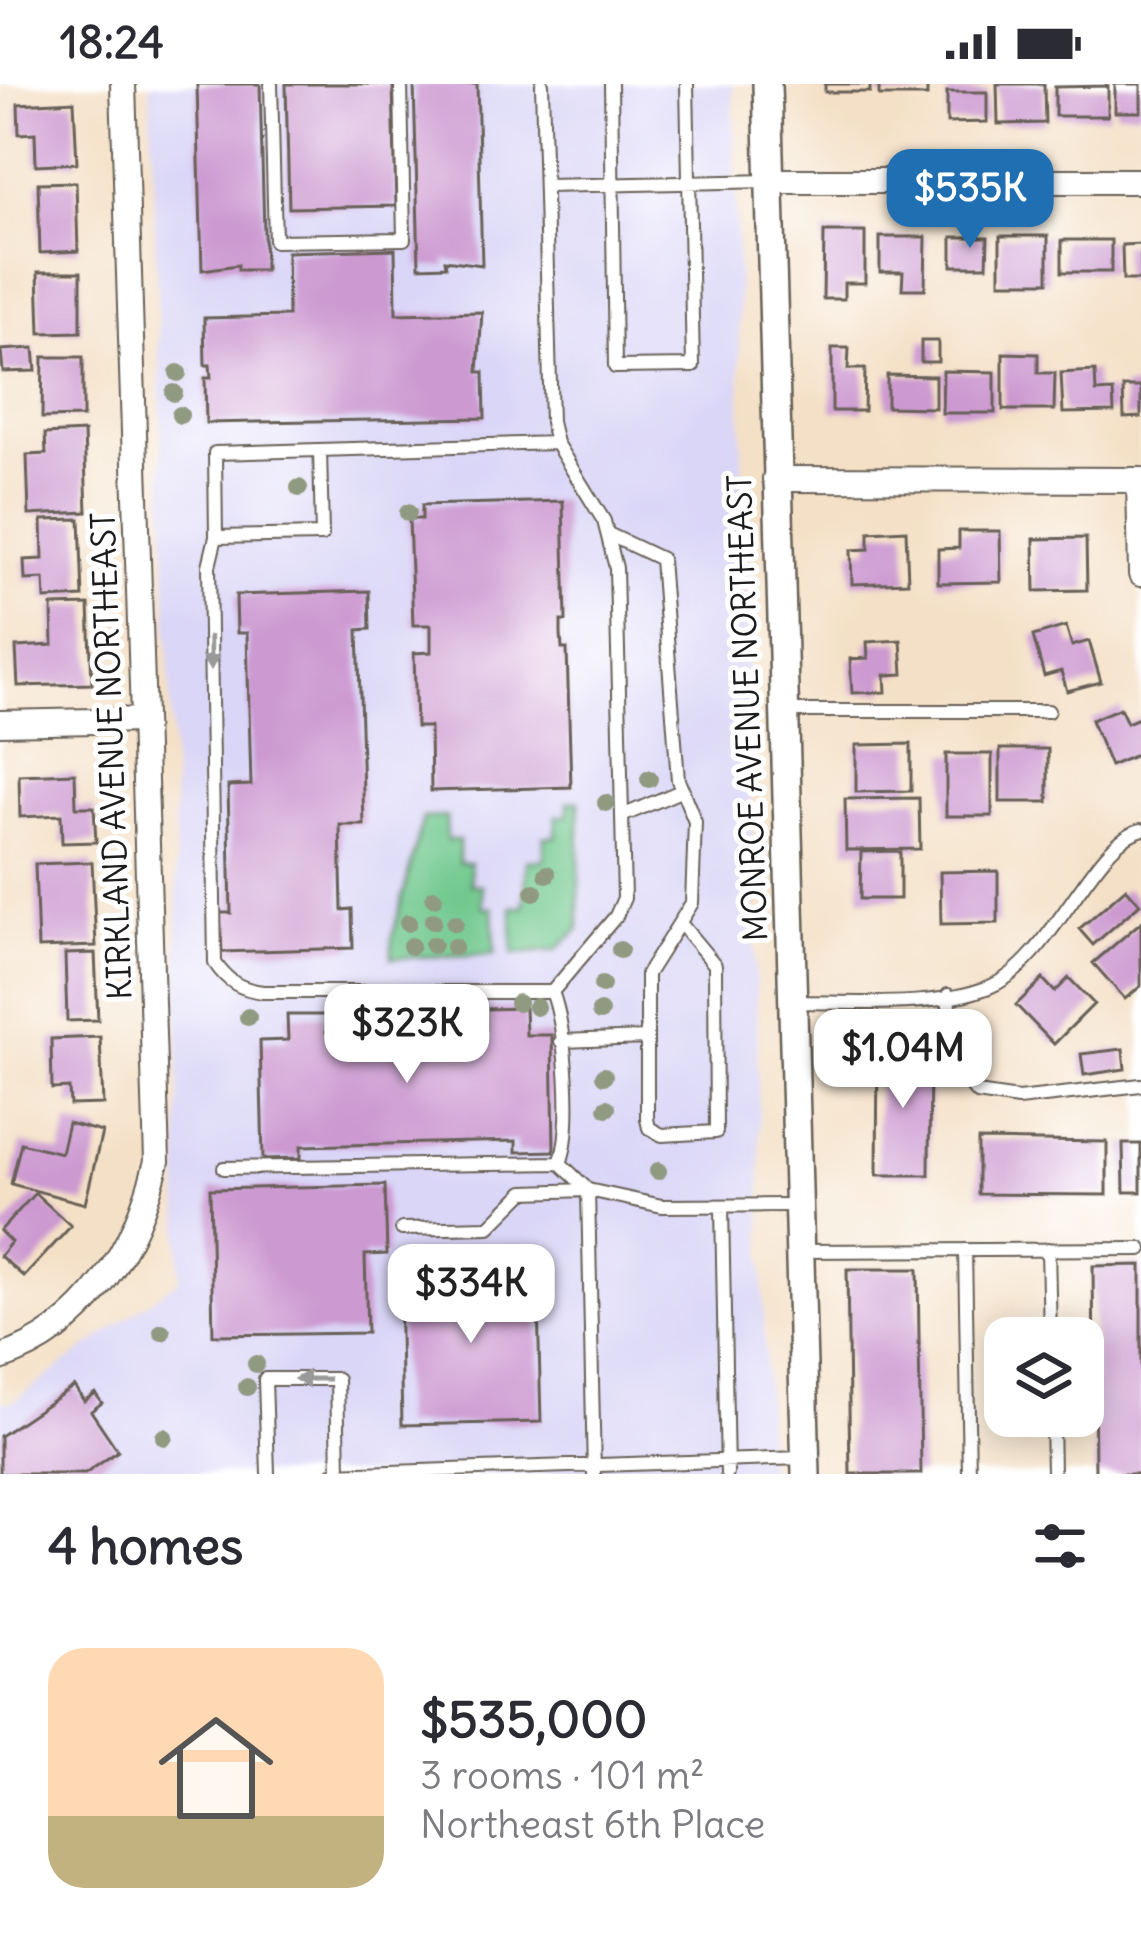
<!DOCTYPE html>
<meta charset="utf-8">
<style>
body{margin:0;font-family:Delius,sans-serif;background:#f2f2f3;color:#2b2b33;height:100vh;display:flex;flex-direction:column;font-size:45px;white-space:nowrap}
*{box-sizing:border-box;margin:0}
p{font-size:39px;color:#7c7c81}
.icon{flex:none;width:66px;height:66px;fill:none;stroke:currentColor;stroke-width:2;stroke-linecap:round;stroke-linejoin:round}
.map{position:relative;height:1390px;overflow:hidden}
.sheet{display:flex;flex-direction:column;background:#fff;flex:1}
.sheet>*{flex:none}
.controls{position:absolute;left:984px;top:1233px;display:grid;gap:24px}
.controls a{display:grid;place-items:center;width:120px;height:120px;border-radius:24px;background:#fff;box-shadow:0 6px 30px #0003;font-size:60px}
.price{position:absolute;translate:-50% -102px;padding:0 27px;border-radius:24px;background:#fff;color:#222;font-size:39px;line-height:78px;filter:drop-shadow(0 3px 6px #0008)}
.price::after{content:'';position:absolute;left:50%;top:72px;width:36px;height:27px;margin-left:-18px;background:inherit;clip-path:polygon(0 0,100% 0,50% 100%)}
.price.selected{background:#1f6fb2;color:#fff}
ul{padding:0;list-style:none}
li{display:flex;align-items:center;gap:36px;height:300px;padding:0 48px}
li span{display:grid;place-items:center;flex:none;width:336px;height:240px;border-radius:36px;color:#555}
li>.icon{margin-inline-start:auto}
span .icon{width:144px;height:144px;fill:#fffc;stroke-width:1}
li b{font-size:51px}
h2{display:flex;justify-content:space-between;align-items:center;height:144px;padding:0 48px;font-size:51px}
.status{display:flex;justify-content:space-between;align-items:center;height:84px;padding:0 60px;background:#fff;direction:ltr}
.status svg{height:33px;fill:currentColor}
.map>svg:first-child{display:block}
.built{fill:#dad6f7}
.green{fill:#70c88d;stroke:#467254;stroke-width:3}
.building{fill:#cc99d0}
.lines{fill:none;stroke-linecap:round;stroke-linejoin:round}
.service-casing{stroke:#686158;stroke-width:16}
.minor-casing{stroke:#686158;stroke-width:28}
.tertiary-casing{stroke:#686158;stroke-width:32}
.service{stroke:#fff;stroke-width:12}
.minor{stroke:#fff;stroke-width:24}
.tertiary{stroke:#fff;stroke-width:27}
.tree{fill:#909a81}
.oneway{fill:#999}
.labels{text-anchor:middle;stroke-width:10;stroke-linejoin:round;paint-order:stroke}
.street-label{font-size:33px;fill:#1c1c1c;stroke:#fff}
</style>
<div class="status"><b>18:24</b><svg viewBox="0 0 49 12"><path d="M0 12V9h3v3zM5 12V6h3v6zM10 12V3h3v9zM15 12V0h3v12zM26 1h20v11H26zM47 4h2v5h-2z"/></svg></div>
<div class="map">
<svg width="1141" height="1390" viewBox="0 0 1141 1390">
<rect width="100%" height="100%" fill="#fff"/>
<filter id="ink" filterUnits="userSpaceOnUse"><feTurbulence type="fractalNoise" baseFrequency=".00833" numOctaves="2"/><feDisplacementMap in="SourceGraphic" scale="24" xChannelSelector="R" yChannelSelector="G"/><feConvolveMatrix kernelMatrix="1 2 1 2 8 2 1 2 1" color-interpolation-filters="sRGB"/></filter>
<filter id="wash" filterUnits="userSpaceOnUse"><feTurbulence type="fractalNoise" baseFrequency=".004" numOctaves="4" result="noise"/><feDisplacementMap in="SourceGraphic" scale="48" xChannelSelector="R" yChannelSelector="G"/><feGaussianBlur stdDeviation="2.7" result="paint"/><feColorMatrix in="noise" values="0 0 0 0 0 0 0 0 0 0 0 0 0 0 0 0 0 1.4 0 .05"/><feComposite in="paint" operator="in"/></filter>
<g filter="url(#wash)">
<rect width="100%" height="100%" fill="#f4e0c6"/>
<!-- built -->
<path class="built" d="M150 0H733L768 1390H0V1318L14 1317 180 1195 178 847Z"/>
<!-- green -->
<path class="green" d="M579 717V845L556 866 513 870 512 823H524L527 777 544 776V753H556V732H568V718Z
M446 733 447 756H459V779H470L471 801H482L483 823 493 824 495 870 392 874V854L423 734Z"/>
<g id="blocks">
<!-- building -->
<path class="building" d="M197 0H260L265 186H238V181L202 186Z
M286 0H393L396 122 289 124Z
M414 0H477L482 181 445 176 446 182 419 183Z
M825 0H870V8H825Z
M879 0H927V12H879Z
M997 0H1044L1045 39 998 40Z
M1115 0H1141V28H1115Z
M1108 2V32H1055V3Z
M947 8H987V38L947 39Z
M74 17 77 79 36 81 35 49 19 50 18 20Z
M76 98 78 167 40 169 38 99Z
M824 148H865V199H844V215H823Z
M1000 152H1048V198H1000Z
M880 153H926L925 205H902L903 188H880Z
M952 153H988L987 182H952Z
M1062 156H1111V188H1062Z
M1141 160V196H1123L1122 161Z
M395 165 396 230 482 228 478 288H484L485 334 206 339 205 294H211L210 281H205L204 234 288 232 287 168Z
M38 188H81V248L40 249Z
M921 257H938V278H921Z
M34 264 36 287 3 288 1 266Z
M832 264H849L848 285H865L864 327H832Z
M1003 269 1038 270V289H1055L1054 326H1003Z
M43 273H83V333L42 334Z
M943 287 995 288V329H942Z
M1095 287 1096 308 1113 307 1114 328 1063 329 1061 289Z
M887 291 935 292V324L887 323Z
M1123 303H1141V333L1124 334Z
M84 348 87 428 29 431 27 371 46 370 45 350Z
M563 417 566 537H561V550L562 565H567L571 703 431 707 430 643H416L414 569 431 568V541H413L409 435H422V421Z
M80 435 83 513 45 515 44 495 25 496 24 476 43 475 42 436Z
M906 446 908 498 852 500 851 466 869 465V448Z
M959 447H1000L1001 498 938 499V465L959 464Z
M1086 454 1087 506 1035 507 1034 455Z
M369 507 370 545 358 546 364 741H340L342 826 352 825 353 864 222 868 220 829H231L228 702 251 701 247 549H237L236 511Z
M89 521 92 600 18 602 16 563 53 561 52 522Z
M1066 542 1072 562 1089 557 1101 598 1067 607 1061 587 1044 592 1033 552Z
M901 556 903 590 885 591 886 608 852 609 850 575 868 574 867 558Z
M1120 624 1127 639 1141 633V669L1110 682 1091 636Z
M911 660V707L856 708V661Z
M1000 665H1048V718H1000Z
M946 670H992V732H946Z
M75 689 76 723H94L96 758 62 759 61 731 20 733 19 691Z
M919 714 920 765 846 766 845 715Z
M900 767V815H860L861 768Z
M92 778 96 862 38 864 35 780Z
M998 787V839L941 840 940 788Z
M1126 804 1140 820 1093 861 1079 845Z
M1141 838V902L1125 915 1093 879Z
M95 869 98 936 67 937 65 870Z
M1069 894 1094 920 1054 960 1016 921 1043 895 1055 908Z
M525 924 526 951H552L554 1067 516 1068V1057L301 1062V1074L263 1075 260 957 288 956 287 931H326V948L486 945V925Z
M100 953 103 1020 70 1021 69 1004 52 1005 51 955Z
M878 963 930 964 929 1091H877Z
M1123 965 1125 985 1084 991 1081 970Z
M68 1039 102 1048 85 1120 11 1100 21 1059 61 1069Z
M978 1056 1107 1058V1111L978 1110Z
M1123 1060H1141V1108H1124Z
M385 1101 387 1170 365 1171 367 1249 213 1251 210 1105Z
M35 1109 71 1142 24 1193 0 1172 11 1158 0 1147Z
M537 1179 541 1338 402 1341 399 1202H424L423 1181Z
M1141 1181V1390H1095L1093 1182Z
M847 1185H918L921 1390H850Z
M74 1302 84 1317 95 1309 102 1319 91 1327 118 1367 85 1390H0V1352Z"/>
</g>
</g>
<g filter="url(#ink)">
<use href="#blocks" fill-opacity="0" stroke="#686158" stroke-width="3"/>
<g class="lines">
<!-- service casing -->
<g class="service-casing">
<path id="service" d="M271 0 275 157 404 155 401 0
M611 0 615 283 693 282 687 0
M545 102 770 97
M320 366 322 451 216 453 215 369 556 359
M608 450 661 475 678 696 695 738 692 819 647 890V1035L649 1044 662 1051 716 1048 715 881 680 839
M216 453 209 482 215 879C228 898 240 905 263 908H552L616 832 624 814 616 484 604 437 556 359 551 338 542 0
M782 627H1048
M622 732 683 706
M948 911 954 982 977 1009 1018 1015 1141 1001
M795 918C855 918 933 925 989 903 1051 879 1092 758 1141 746
M561 957 647 954
M560 1079 588 1106
M224 1084 560 1079C574 1046 566 941 552 908
M722 1122 727 1390
M402 1145 489 1143 524 1108 588 1106
M1048 1165 1050 1254
M965 1166 969 1390
M801 1167 1141 1165
M1052 1332 1053 1390
M268 1390 265 1295H337L339 1387
M332 1390 804 1374
M594 1390 588 1106 662 1122 799 1121"/>
</g>
<!-- minor casing -->
<g class="minor-casing">
<path id="minor" d="M770 97H1141
M775 395 1141 396
M1139 396 1141 490
M0 639 143 636
M0 1274C88 1245 136 1163 157 1077L123 0"/>
</g>
<!-- tertiary casing -->
<g class="tertiary-casing">
<path id="tertiary" d="M767 0 806 1390"/>
</g>
<!-- service -->
<use href="#service" class="service"/>
<!-- minor -->
<use href="#minor" class="minor"/>
<!-- tertiary -->
<use href="#tertiary" class="tertiary"/>
</g>
<!-- trees -->
<g class="tree">
<circle cx="178" cy="289" r="9"/>
<circle cx="174" cy="309" r="9"/>
<circle cx="180" cy="331" r="9"/>
<circle cx="299" cy="404" r="9"/>
<circle cx="408" cy="429" r="9"/>
<circle cx="649" cy="695" r="9"/>
<circle cx="606" cy="719" r="9"/>
<circle cx="547" cy="790" r="9"/>
<circle cx="534" cy="808" r="9"/>
<circle cx="434" cy="814" r="9"/>
<circle cx="433" cy="837" r="9"/>
<circle cx="408" cy="839" r="9"/>
<circle cx="455" cy="839" r="9"/>
<circle cx="433" cy="861" r="9"/>
<circle cx="411" cy="862" r="9"/>
<circle cx="454" cy="863" r="9"/>
<circle cx="620" cy="866" r="9"/>
<circle cx="602" cy="901" r="9"/>
<circle cx="518" cy="919" r="9"/>
<circle cx="536" cy="923" r="9"/>
<circle cx="444" cy="928" r="9"/>
<circle cx="479" cy="928" r="9"/>
<circle cx="600" cy="928" r="9"/>
<circle cx="422" cy="930" r="9"/>
<circle cx="248" cy="933" r="9"/>
<circle cx="340" cy="933" r="9"/>
<circle cx="387" cy="933" r="9"/>
<circle cx="604" cy="992" r="9"/>
<circle cx="607" cy="1024" r="9"/>
<circle cx="658" cy="1087" r="9"/>
<circle cx="162" cy="1248" r="9"/>
<circle cx="256" cy="1280" r="9"/>
<circle cx="247" cy="1303" r="9"/>
<circle cx="164" cy="1353" r="9"/>
</g>
<!-- one-way arrows -->
<defs><path id="oneway-solid" d="M-6-.8H1V-3.2L6.5 0L1 3.2V.8H-6Z" transform="scale(3)"/></defs>
<g class="oneway">
<use href="#oneway-solid" transform="translate(210 569) rotate(89)"/>
<use href="#oneway-solid" transform="translate(312 1295) rotate(180)"/>
</g>
</g>
<g class="labels">
<!-- street labels -->
<g class="street-label">
<text transform="translate(747 624) rotate(-92)" y="12">MONROE AVENUE NORTHEAST</text>
<text transform="translate(111 672) rotate(-92)" y="12">KIRKLAND AVENUE NORTHEAST</text>
</g>
</g>
</svg>
<div class="controls">
<a><svg class="icon" aria-label="layers" viewBox="0 0 24 24"><path d="M12 4l9 5-9 5-9-5zM3 14l9 5 9-5"/></svg></a>
</div>
<b class="price selected" style="left:970px;top:167px">$535K</b>
<b class="price" style="left:407px;top:1002px">$323K</b>
<b class="price" style="left:903px;top:1027px">$1.04M</b>
<b class="price" style="left:471px;top:1262px">$334K</b>
</div>
<section class="sheet">
<h2>4 homes<svg class="icon" aria-label="filters" viewBox="0 0 24 24"><path d="M4 7h16M4 17h16"/><circle cx="9" cy="7" r="2"/><circle cx="15" cy="17" r="2"/></svg></h2>
<ul>
<li><span style="background:linear-gradient(#ffd9b3 70%,#c2b280 0)"><svg class="icon" aria-label="home" viewBox="0 0 24 24"><path d="M3 11l9-7 9 7M6 9v11h12V9"/></svg></span><div><b>$535,000</b><p>3 rooms · 101 m²</p><p>Northeast 6th Place</p></div></li>
</ul>
</section>
